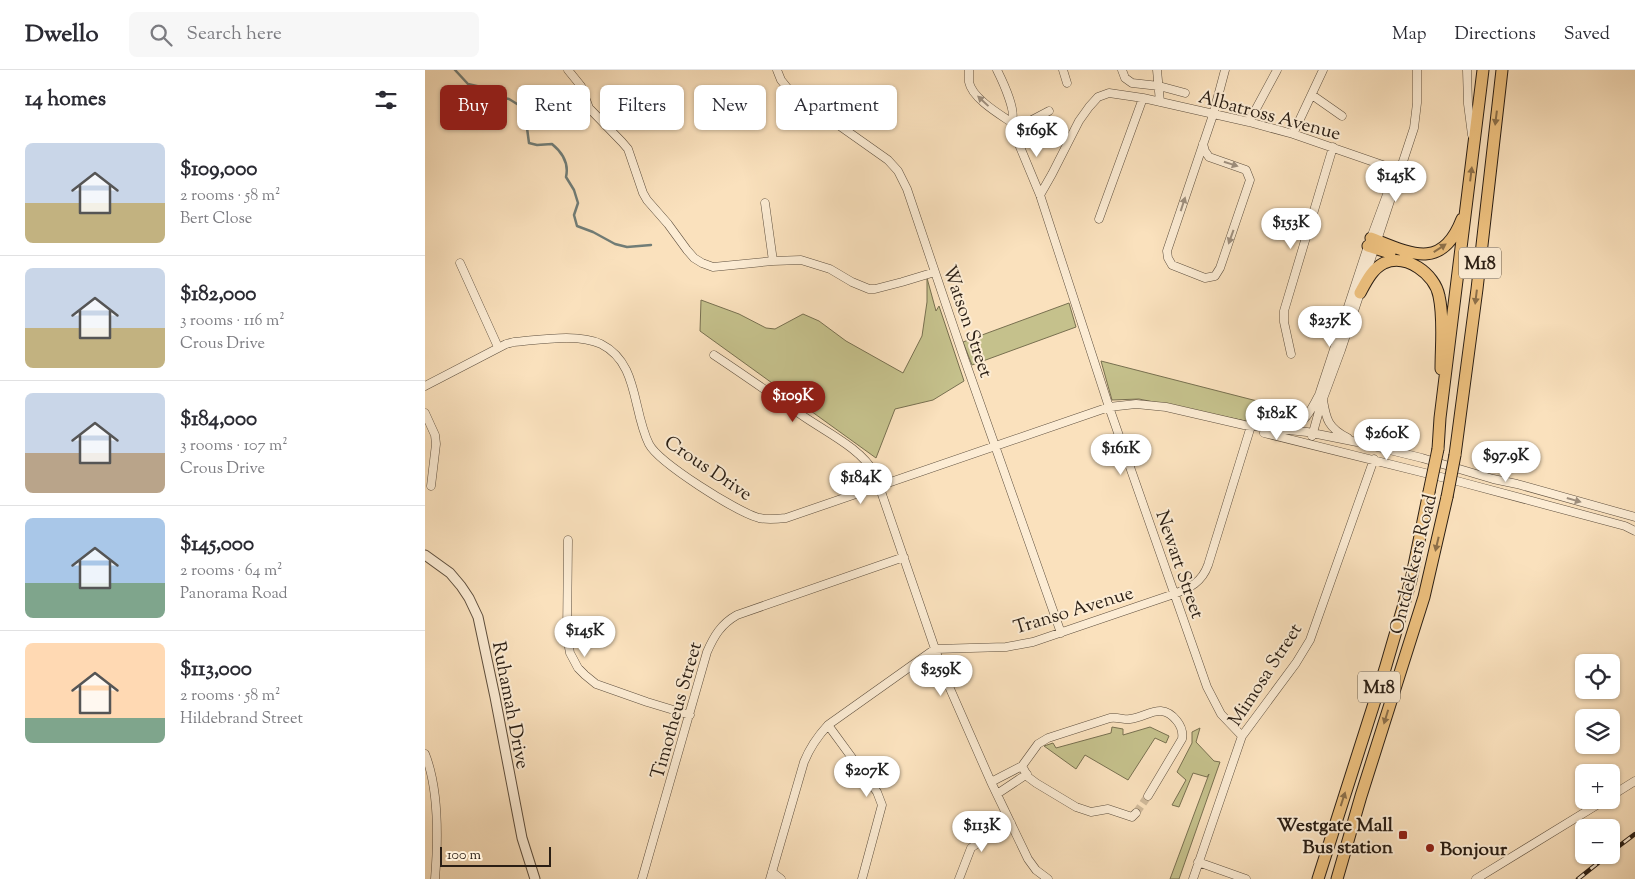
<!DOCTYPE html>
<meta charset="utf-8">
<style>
body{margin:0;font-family:"Sorts Mill Goudy",serif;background:#f7f7f7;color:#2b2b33;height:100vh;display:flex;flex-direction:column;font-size:19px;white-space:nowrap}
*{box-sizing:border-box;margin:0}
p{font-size:16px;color:#7c7c81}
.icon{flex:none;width:28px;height:28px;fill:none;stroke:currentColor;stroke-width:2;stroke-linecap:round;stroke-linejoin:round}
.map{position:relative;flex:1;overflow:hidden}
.panel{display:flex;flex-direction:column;background:#fff;width:425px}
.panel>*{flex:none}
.top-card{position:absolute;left:15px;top:15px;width:475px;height:45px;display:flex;gap:10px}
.fabs{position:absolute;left:1150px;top:584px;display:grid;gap:10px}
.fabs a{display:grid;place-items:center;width:45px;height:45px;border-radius:8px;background:#fff;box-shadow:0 1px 4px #0004;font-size:25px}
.scale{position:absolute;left:15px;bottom:12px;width:111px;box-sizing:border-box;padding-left:5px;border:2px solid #2a1e14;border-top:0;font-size:14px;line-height:18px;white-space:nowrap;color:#2a1e14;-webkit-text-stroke:4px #fcecd4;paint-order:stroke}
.price{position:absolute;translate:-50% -42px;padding:0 11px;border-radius:18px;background:#fff;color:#222;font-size:16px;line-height:32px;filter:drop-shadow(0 1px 2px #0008)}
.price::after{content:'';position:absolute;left:50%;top:30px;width:15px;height:11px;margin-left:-8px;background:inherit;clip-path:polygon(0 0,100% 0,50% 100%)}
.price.on{background:#8f2418;color:#fff}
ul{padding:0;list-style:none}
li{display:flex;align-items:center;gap:15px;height:125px;padding:0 25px}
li+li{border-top:1px solid #e1e1e2}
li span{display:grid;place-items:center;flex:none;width:140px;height:100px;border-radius:8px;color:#555}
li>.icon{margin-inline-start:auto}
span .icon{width:60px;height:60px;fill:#fffc;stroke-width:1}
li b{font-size:21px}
h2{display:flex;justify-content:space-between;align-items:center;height:60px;padding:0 25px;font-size:21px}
.tag{padding:0 18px;border-radius:8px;background:#fff;box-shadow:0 1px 4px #0004;font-size:18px;line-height:45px}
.tag.on{background:#8f2418;color:#fff}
header{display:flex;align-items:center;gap:30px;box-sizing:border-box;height:70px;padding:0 25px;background:#fff;border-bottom:1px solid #e1e1e2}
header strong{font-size:24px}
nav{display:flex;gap:28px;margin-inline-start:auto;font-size:18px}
.search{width:350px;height:45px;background:#f7f7f7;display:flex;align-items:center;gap:12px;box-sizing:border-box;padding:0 18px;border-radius:8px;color:#7c7c81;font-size:19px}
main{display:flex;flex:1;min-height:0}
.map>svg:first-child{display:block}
.green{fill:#c5c18c;stroke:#787050}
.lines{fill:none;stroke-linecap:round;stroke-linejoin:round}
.stream{stroke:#717d77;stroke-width:2.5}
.minor-tunnel{stroke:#d0ba9b;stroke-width:8;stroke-dasharray:8 4;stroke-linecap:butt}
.minor-casing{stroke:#5e4f3e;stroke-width:9}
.tertiary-casing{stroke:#5e4f3e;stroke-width:11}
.primary-casing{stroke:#2a1e14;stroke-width:13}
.minor{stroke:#fcecd4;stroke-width:8}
.tertiary{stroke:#fcecd4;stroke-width:9}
.primary{stroke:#edc07e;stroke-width:11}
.rail-casing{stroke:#2a1e14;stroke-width:4.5}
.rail{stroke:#fcecd4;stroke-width:2.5;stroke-dasharray:8;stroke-linecap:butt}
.primary-bridge-casing{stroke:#2a1e14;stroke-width:13;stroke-linecap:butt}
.primary-bridge{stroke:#edc07e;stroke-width:11}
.oneway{fill:#9e8f7e}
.oneway2{fill:#8c6f49}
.poi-dot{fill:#8f2418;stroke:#fcecd4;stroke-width:2}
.labels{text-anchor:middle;stroke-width:4;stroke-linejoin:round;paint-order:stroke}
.shield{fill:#fcecd4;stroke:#695c4e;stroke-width:1}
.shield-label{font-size:18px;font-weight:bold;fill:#2a1e14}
.street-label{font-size:19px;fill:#2a1e14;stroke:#fcecd4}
.poi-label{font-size:19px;font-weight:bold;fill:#2a1e14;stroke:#fcecd4;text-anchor:end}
</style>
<header>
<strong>Dwello</strong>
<div class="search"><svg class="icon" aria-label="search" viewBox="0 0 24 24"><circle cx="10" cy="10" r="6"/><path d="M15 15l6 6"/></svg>Search here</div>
<nav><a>Map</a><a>Directions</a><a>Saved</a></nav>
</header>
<main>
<section class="panel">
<h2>14 homes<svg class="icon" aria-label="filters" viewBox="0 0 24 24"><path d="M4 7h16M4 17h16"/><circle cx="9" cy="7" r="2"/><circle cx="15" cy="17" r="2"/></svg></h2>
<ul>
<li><span style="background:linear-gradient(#c9d6e8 60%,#c2b280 0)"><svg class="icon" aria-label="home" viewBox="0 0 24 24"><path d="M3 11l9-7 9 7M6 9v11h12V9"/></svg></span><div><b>$109,000</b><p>2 rooms · 58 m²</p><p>Bert Close</p></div></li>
<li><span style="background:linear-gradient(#c9d6e8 60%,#c2b280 0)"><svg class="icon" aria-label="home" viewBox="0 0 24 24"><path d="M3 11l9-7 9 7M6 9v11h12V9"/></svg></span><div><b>$182,000</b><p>3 rooms · 116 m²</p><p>Crous Drive</p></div></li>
<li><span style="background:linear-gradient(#c9d6e8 60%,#b9a48a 0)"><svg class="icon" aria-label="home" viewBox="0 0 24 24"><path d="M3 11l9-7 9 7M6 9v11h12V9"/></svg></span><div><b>$184,000</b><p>3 rooms · 107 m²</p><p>Crous Drive</p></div></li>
<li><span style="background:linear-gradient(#a9c7e8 65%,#7fa58c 0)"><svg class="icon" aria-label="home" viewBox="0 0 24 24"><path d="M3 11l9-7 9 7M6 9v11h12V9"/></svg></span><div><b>$145,000</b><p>2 rooms · 64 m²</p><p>Panorama Road</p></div></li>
<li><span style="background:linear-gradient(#ffd9b3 75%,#7fa58c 0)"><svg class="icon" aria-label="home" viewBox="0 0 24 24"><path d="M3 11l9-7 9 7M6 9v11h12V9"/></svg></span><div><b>$113,000</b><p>2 rooms · 58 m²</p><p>Hildebrand Street</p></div></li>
</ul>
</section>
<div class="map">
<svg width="1210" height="809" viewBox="0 0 1210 809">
<rect width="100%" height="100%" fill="#fae1bd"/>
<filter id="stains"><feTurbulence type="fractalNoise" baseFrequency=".004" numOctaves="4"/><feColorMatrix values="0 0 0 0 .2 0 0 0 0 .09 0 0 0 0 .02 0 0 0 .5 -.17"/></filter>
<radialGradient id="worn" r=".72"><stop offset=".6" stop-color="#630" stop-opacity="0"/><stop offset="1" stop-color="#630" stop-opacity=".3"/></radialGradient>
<!-- green -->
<path class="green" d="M502 208 511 241 514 236 539 311 508 330 470 339 451 388 275 261 276 230 314 244 341 258 350 259 378 244 394 251 421 271 478 303 497 266 502 232Z
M644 233 651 257 547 295 538 272Z
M676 291 875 342 867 353 840 355 714 329 687 330Z
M687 657 698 659V665L725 657 744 666 741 673 730 668 703 710 660 685 651 699 619 676 628 673 631 678 686 663Z
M775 658 771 672 789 691 795 692 754 809H745L784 704 782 707 768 703 754 737 747 735 761 710 752 702 767 673V662Z"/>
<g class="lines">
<!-- stream -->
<path class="stream" d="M30 0 43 14 56 17 68 26 84 29 105 42 106 53 102 58 104 73 112 75 127 74C138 83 144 94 141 107L149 120 153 133 149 145 152 156 168 162 190 174 202 177 226 175"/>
<!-- minor-tunnel -->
<path class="minor-tunnel" d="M711 743 723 726"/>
<!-- minor casing -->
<g class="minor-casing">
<path id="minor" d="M143 0 156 16 164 38 197 72 203 79 218 123 222 130 243 154 262 180 269 188 277 193 288 197 348 191 376 190 405 199 427 212 444 219H450L477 212 510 202
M352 0 356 10 364 20 463 90 473 101 482 119 538 285 636 563
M544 0C544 4 544 9 544 12 547 28 574 44 586 52
M572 0C577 10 593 44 586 52L588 60 615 125 684 337 782 617 796 644 817 666
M638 0 642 13
M697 0 700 8 707 13 734 16 760 23
M732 0 735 32
M1042 0 1043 34 1047 65
M887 25 917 46
M824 52 852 0
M588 60 624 41
M868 64 898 0
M778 74 780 81 784 87 821 100 825 110 795 198 790 206 780 208 747 195 743 188 742 181 788 45 800 0
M615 125 627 104 654 51 664 37 673 27 684 23 718 28 824 52 868 64 972 100
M340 133 348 191
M674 149 718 28
M35 193 73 277
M939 210 989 58 992 33V0
M866 284 859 252V241L908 77
M289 285C319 305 349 326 378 346 401 362 437 379 450 404L519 605 566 712 603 789 611 800 623 809
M0 316 81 274 89 272C114 270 153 263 176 274 214 293 207 340 224 374 234 393 312 442 334 448 343 450 352 449 361 448L684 337 711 334 741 337 819 355 882 362 932 372 997 388 1068 409 1092 414 1210 447
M895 322 943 176 967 111
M898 330C901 349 903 358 923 368
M0 343 10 365 11 374 6 416
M861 358C881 354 885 341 894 325
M839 363 1032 411 1200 456 1210 461
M887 366 896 334 916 280 936 220
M143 470 142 566 145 583 153 598 160 605 171 614 222 632 265 645
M403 655 452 722 457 735 437 809
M0 684C14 719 13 772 10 809
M566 712 597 696
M572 724 602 704
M1186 726 1210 711
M711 743 707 747 683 739 666 742 651 737 611 713 603 707 597 696 613 674 623 668 685 648C694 647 699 650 705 649 723 647 736 631 752 651 756 656 758 663 757 669L723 726
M773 792 821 809
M347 802 356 809
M217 809 282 582C289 566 296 554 312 545L479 487
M345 809 379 692C385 677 392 667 403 655L510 579 581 577 608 572 749 524C765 518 777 512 783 495L826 356
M534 809 546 778 577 755 586 753
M768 809 817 666 871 593 885 570 949 389
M1051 809 1180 730"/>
</g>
<!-- tertiary casing -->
<g class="tertiary-casing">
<path id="tertiary" d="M0 485 25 503 36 516 44 528 53 547 70 627 97 768 110 809"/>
</g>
<!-- primary casing -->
<g class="primary-casing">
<path id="primary" d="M946 168C986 184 1017 201 1037 149
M943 176 965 183
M935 223C941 212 947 199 959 193 981 183 1010 204 1014 226 1019 249 1016 275 1016 299
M1013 379 1015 348 1058 0
M1030 385 1052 219 1077 0
M893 809 960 599 986 510 1004 422
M912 809 936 726 999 527 1022 427"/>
</g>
<!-- minor -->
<use href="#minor" class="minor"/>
<!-- tertiary -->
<use href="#tertiary" class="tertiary"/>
<!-- primary -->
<use href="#primary" class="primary"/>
<!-- rail casing -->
<g class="rail-casing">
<path id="rail" d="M1186 782 1210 764
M1153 809 1183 785"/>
</g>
<!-- rail -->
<use href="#rail" class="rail"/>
<!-- primary-bridge casing -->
<g class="primary-bridge-casing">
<path id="primary-bridge" d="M1004 422 1013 379
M1022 427 1030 385"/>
</g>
<!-- primary-bridge -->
<use href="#primary-bridge" class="primary-bridge"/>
</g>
<!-- one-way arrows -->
<defs><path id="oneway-solid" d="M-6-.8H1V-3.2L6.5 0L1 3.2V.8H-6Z" transform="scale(1.25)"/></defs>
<g class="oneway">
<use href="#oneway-solid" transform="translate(558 31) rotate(-137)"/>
<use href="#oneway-solid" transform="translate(806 94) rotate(18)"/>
<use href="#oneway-solid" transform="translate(758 134) rotate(-72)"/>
<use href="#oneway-solid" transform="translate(806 167) rotate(110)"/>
<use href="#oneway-solid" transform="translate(1149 430) rotate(16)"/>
</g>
<g class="oneway2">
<use href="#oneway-solid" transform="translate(1071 48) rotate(97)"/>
<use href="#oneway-solid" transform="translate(1046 104) rotate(-83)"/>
<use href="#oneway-solid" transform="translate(1015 178) rotate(-33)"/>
<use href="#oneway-solid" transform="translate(1051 227) rotate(97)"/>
<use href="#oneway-solid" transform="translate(1012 474) rotate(103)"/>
<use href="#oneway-solid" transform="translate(961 647) rotate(107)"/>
<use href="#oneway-solid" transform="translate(918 729) rotate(-72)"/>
</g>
<!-- markers -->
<g class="poi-dot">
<rect x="973" y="760" width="10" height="10" rx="2.5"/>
<circle cx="1005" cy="778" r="5"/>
</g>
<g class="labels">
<!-- shield labels -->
<g class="shield">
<rect x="1034" y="177.5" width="42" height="31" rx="4"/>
<rect x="933" y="601.5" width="42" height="31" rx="4"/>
</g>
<g class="shield-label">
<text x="1055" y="199">M18</text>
<text x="954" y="623">M18</text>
</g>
<!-- street labels -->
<g class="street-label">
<text transform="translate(845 44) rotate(15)" y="7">Albatross Avenue</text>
<text transform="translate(544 251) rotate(71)" y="7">Watson Street</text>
<text transform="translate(284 397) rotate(34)" y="7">Crous Drive</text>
<text transform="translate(756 494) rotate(71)" y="7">Newart Street</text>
<text transform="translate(987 494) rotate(-76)" y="7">Ontdekkers Road</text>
<text transform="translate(648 539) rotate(-17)" y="7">Transo Avenue</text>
<text transform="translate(839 604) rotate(-57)" y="7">Mimosa Street</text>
<text transform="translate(87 635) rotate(79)" y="7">Ruhamah Drive</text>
<text transform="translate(250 640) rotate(-74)" y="7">Timotheus Street</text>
</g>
<!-- poi labels -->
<g class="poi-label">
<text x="968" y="761">Westgate Mall<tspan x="968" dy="22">Bus station</tspan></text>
<text x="1015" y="785" text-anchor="start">Bonjour</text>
</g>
</g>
<rect width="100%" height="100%" filter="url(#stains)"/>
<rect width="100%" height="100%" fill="url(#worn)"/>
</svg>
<div class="fabs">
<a><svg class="icon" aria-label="locate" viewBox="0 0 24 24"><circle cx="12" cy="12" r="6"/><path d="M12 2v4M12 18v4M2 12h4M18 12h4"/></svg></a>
<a><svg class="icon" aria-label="layers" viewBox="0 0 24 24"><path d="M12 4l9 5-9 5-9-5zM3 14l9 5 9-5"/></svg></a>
<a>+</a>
<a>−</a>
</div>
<div class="scale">100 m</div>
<b class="price" style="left:612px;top:88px">$169K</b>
<b class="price" style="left:971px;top:133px">$145K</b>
<b class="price" style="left:866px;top:180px">$153K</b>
<b class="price" style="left:905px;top:278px">$237K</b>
<b class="price on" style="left:368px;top:353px">$109K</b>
<b class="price" style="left:852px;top:371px">$182K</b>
<b class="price" style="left:962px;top:391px">$260K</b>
<b class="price" style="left:696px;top:406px">$161K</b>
<b class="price" style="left:1081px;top:413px">$97.9K</b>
<b class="price" style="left:436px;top:435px">$184K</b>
<b class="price" style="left:160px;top:588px">$145K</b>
<b class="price" style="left:516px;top:627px">$259K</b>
<b class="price" style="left:442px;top:728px">$207K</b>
<b class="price" style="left:557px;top:783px">$113K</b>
<div class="top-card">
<a class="tag on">Buy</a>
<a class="tag">Rent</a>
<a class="tag">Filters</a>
<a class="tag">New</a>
<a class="tag">Apartment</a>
</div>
</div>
</main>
